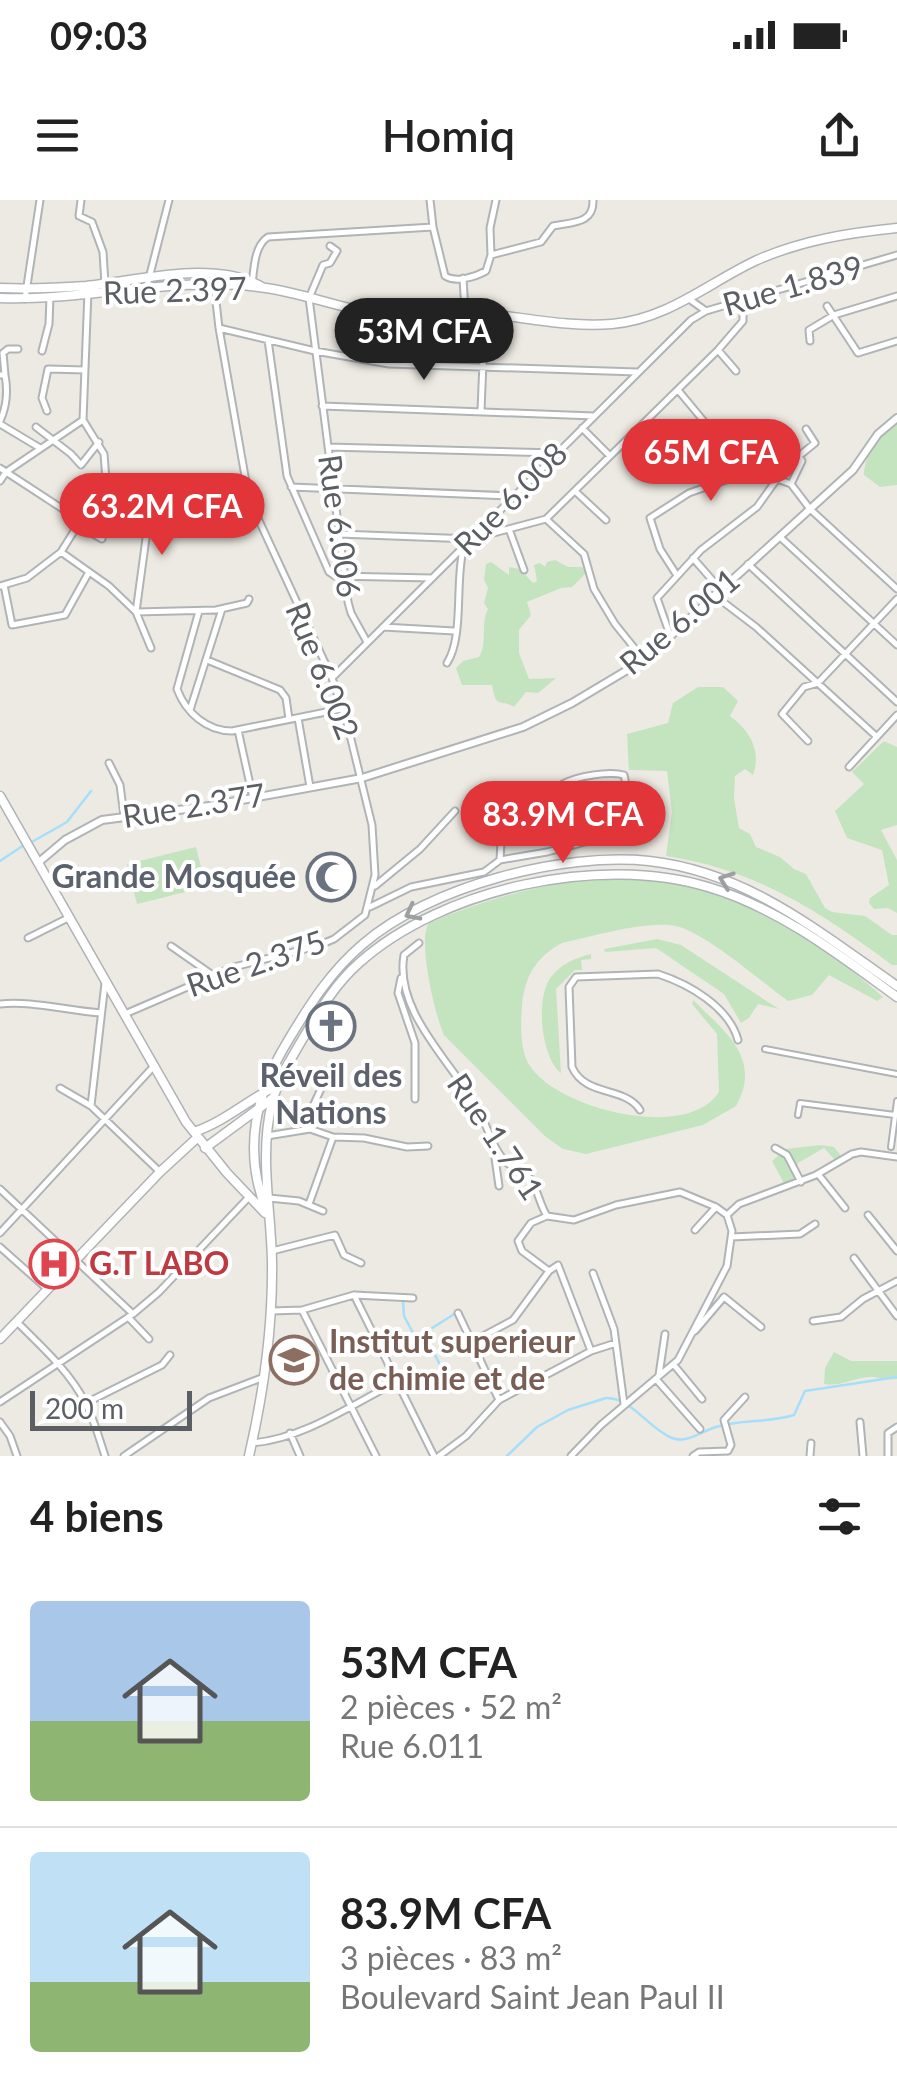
<!DOCTYPE html>
<html lang="fr">
<meta charset="utf-8">
<style>
body{margin:0;font-family:Lato,sans-serif;background:#f6f6f6;color:#222;height:100vh;display:flex;flex-direction:column;font-size:38px;white-space:nowrap}
*{box-sizing:border-box;margin:0}
p{font-size:32px;color:#767676}
.icon{flex:none;width:55px;height:55px;fill:none;stroke:currentColor;stroke-width:2;stroke-linecap:round;stroke-linejoin:round}
.map{position:relative;height:1256px;overflow:hidden}
.side{display:flex;flex-direction:column;background:#fff;flex:1}
.side>*{flex:none}
.scale{position:absolute;left:30px;bottom:25px;width:162px;box-sizing:border-box;padding-left:10px;border:5px solid #5b5f63;border-top:0;font-size:28px;line-height:35px;white-space:nowrap;color:#5b5f63;-webkit-text-stroke:8px #fff;paint-order:stroke}
.price{position:absolute;translate:-50% -85px;padding:0 22px;border-radius:35px;background:#e1353a;color:#fff;font-size:32px;line-height:65px;filter:drop-shadow(0 2px 5px #0008)}
.price::after{content:'';position:absolute;left:50%;top:60px;width:30px;height:22px;margin-left:-15px;background:inherit;clip-path:polygon(0 0,100% 0,50% 100%)}
.price.selected{background:#222;color:#fff}
ul{padding:0;list-style:none}
li{display:flex;align-items:center;gap:30px;height:250px;padding:0 30px}
li+li{border-top:2px solid #e0e0e0}
li span{display:grid;place-items:center;flex:none;width:280px;height:200px;border-radius:10px;color:#555}
li>.icon{margin-inline-start:auto}
span .icon{width:120px;height:120px;fill:#fffc;stroke-width:1}
li b{font-size:42px}
h2{display:flex;justify-content:space-between;align-items:center;height:120px;padding:0 30px;font-size:42px}
.status{display:flex;justify-content:space-between;align-items:center;height:70px;padding:0 50px;background:#fff;direction:ltr}
.status svg{height:28px;fill:currentColor}
header{display:flex;justify-content:space-between;align-items:center;height:130px;padding:0 30px;background:#fff;font-size:45px;font-weight:600}
.map>svg:first-child{display:block}
.green{fill:#c4e4c0}
.lines{fill:none;stroke-linecap:round;stroke-linejoin:round}
.stream{stroke:#a5dffb;stroke-width:2.5}
.pedestrian-casing{stroke:#b0b4b7;stroke-width:8}
.minor-casing{stroke:#b0b4b7;stroke-width:9}
.tertiary-casing{stroke:#b0b4b7;stroke-width:10}
.secondary-casing{stroke:#afb3b7;stroke-width:11}
.pedestrian{stroke:#fff;stroke-width:4}
.minor{stroke:#fff;stroke-width:5}
.tertiary{stroke:#fff;stroke-width:6}
.secondary{stroke:#fff;stroke-width:8}
.oneway{stroke:#9d9fa1}
.labels{text-anchor:middle;stroke-width:8;stroke-linejoin:round;paint-order:stroke}
.street-label{font-size:32px;fill:#5b5f63;stroke:#fff}
.worship-label{font-size:32px;font-weight:bold;fill:#5b616d;stroke:#fff;text-anchor:end}
.health-label{font-size:32px;font-weight:bold;fill:#be3a42;stroke:#fff;text-anchor:start}
.education-label{font-size:32px;font-weight:bold;fill:#785e54;stroke:#fff;text-anchor:start}
</style>
<div class="status"><b>09:03</b><svg viewBox="0 0 49 12"><path d="M0 12V9h3v3zM5 12V6h3v6zM10 12V3h3v9zM15 12V0h3v12zM26 1h20v11H26zM47 4h2v5h-2z"/></svg></div>
<header><svg class="icon" aria-label="menu" viewBox="0 0 24 24"><path d="M4 6h16M4 12h16M4 18h16"/></svg>Homiq<svg class="icon" aria-label="share" viewBox="0 0 24 24"><path d="M12 15V3M7 8l5-5 5 5M5 13v7h14v-7"/></svg></header>
<div class="map">
<svg width="897" height="1256" viewBox="0 0 897 1256">
<rect width="100%" height="100%" fill="#edeae3"/>
<!-- green -->
<path class="green" d="M897 224V285L880 287 864 275C864 254 880 235 897 224Z
M555 360 568 367H586L585 374 572 387 561 388 527 402 531 415 519 430V453L529 479 556 478 538 493 526 492 514 507C500 498 496 510 492 485H462L456 468 463 461 479 457C488 442 480 425 488 409L484 403 488 388 484 380 486 364 491 362 509 375V367L520 369 533 383 537 381 534 365 540 363 545 367 547 362Z
M698 487H723L738 501 730 516C749 530 762 550 753 575L745 569 735 576 734 598 739 628 750 634 756 647 780 657 794 669 806 674 825 708 832 712 865 716 892 735H897V765H892C819 711 757 670 666 656L672 612 667 571 629 570 627 534 668 523 673 503Z
M884 541 897 547V625L881 630 897 660V713L888 708 874 709 869 703 870 698 889 685 882 650 847 638 835 611 864 584 852 572Z
M196 647 206 687 137 704 127 664Z
M602 677C724 679 793 718 883 797L877 801 829 775 812 795 788 801C761 782 700 727 670 725 635 723 596 736 562 743 536 757 525 776 522 805 521 823 519 850 530 866 558 909 687 942 719 892L717 834 692 804 693 800C724 831 763 858 736 906L703 925 586 954 563 949 546 937 444 835C435 816 417 739 429 723 486 699 540 684 602 677Z
M657 739 681 745 779 809 758 804 749 818 741 823 724 794 656 748 605 752 604 749Z
M591 754V759L581 760 582 770H575L556 789 561 873C541 858 535 797 551 777 561 764 575 758 591 754Z
M820 945 834 947 842 957 835 960 824 948 798 963 795 980 786 987 772 961 786 949Z
M834 1152 851 1161H897V1179C887 1180 882 1178 873 1177 856 1176 842 1187 824 1184L825 1168Z"/>
<g class="lines">
<!-- stream -->
<path class="stream" d="M30 643 67 622 91 591
M0 661 24 645
M403 1101 404 1116 420 1146 435 1155 452 1189
M418 1137 459 1111
M507 1256 537 1227 568 1210 606 1198C631 1197 649 1229 672 1238 687 1244 702 1231 716 1227 741 1219 769 1223 794 1215L805 1191 897 1177"/>
<!-- pedestrian casing -->
<g class="pedestrian-casing">
<path id="pedestrian" d="M765 849 897 874
M798 915 800 903 895 915
M891 947 897 901"/>
</g>
<!-- minor casing -->
<g class="minor-casing">
<path id="minor" d="M81 0 79 16 92 22 103 52 105 84
M433 27 445 76C456 83 475 77 486 71L491 55 541 42 553 26C572 22 594 24 593 0
M330 46 337 51 330 63 323 65 309 98 348 402 351 413 367 442
M491 55 490 28 496 0
M463 78 465 112
M252 85C254 69 254 46 268 37L433 27 430 0
M147 86 169 0
M25 99 40 0
M689 99 706 111
M827 106 858 153 897 141
M219 128 315 151 389 164 637 172
M268 140 287 276 329 372 335 376 432 378
M810 141 809 130 834 115 897 96
M718 150 736 171
M42 151 49 124 50 97
M0 175H5C8 191 7 206 0 221
M5 175 3 153 8 149H18
M678 190 712 231 718 283
M322 206 594 216
M481 210 485 114
M47 211 42 198 48 169 85 170
M0 224 40 248
M36 227 71 254 81 265 99 242
M582 228 610 256
M787 239 802 261 791 284
M328 247 557 253
M799 256 815 243 806 229
M0 268 81 321
M0 281 6 272 83 220
M291 287 513 296
M575 291 606 320
M139 310 147 331 136 412 151 448
M546 319 584 354 594 389 615 424 644 460
M79 326 102 339
M509 329 524 370
M339 334 471 339 546 319 718 150 743 121V101
M780 337 897 445
M61 352 109 386 136 412 216 410 247 403 249 399
M693 358 720 389
M748 364 897 502
M676 374 660 349 650 318 689 293 740 275 763 263 777 279
M4 385 12 425 65 415 89 372
M0 386 27 378 61 352 106 280 104 254 83 220 88 91
M714 395 756 427 877 537
M199 411 177 489C186 513 207 531 232 531L341 509
M383 427 454 431
M670 435 657 398 701 350 757 307 777 279 791 284 810 309 897 389
M207 460 280 490 286 498 289 519
M447 463C464 437 455 383 463 350
M333 477 691 120 706 111 897 55
M190 510 222 409
M298 518 310 587
M238 530 253 598
M808 541 782 514 804 487 818 483 897 399
M109 563 120 585 124 616
M849 567 897 515
M375 686 420 649 455 611
M370 707 411 687 484 672 500 660 547 652 616 634 624 627 627 589 624 575C609 571 577 576 563 584 556 589 552 598 548 606L507 613 502 624 500 660
M28 738 70 717
M419 743 404 755C394 811 452 863 477 907 487 924 492 948 506 962 514 969 526 971 531 980 538 991 540 1005 547 1016L574 1020 616 1005 680 992 716 1007 727 1015 732 1031 727 1066 678 1160 601 1225 571 1256
M171 746 214 776
M401 778 398 793 415 843V899
M0 804C29 800 69 811 101 813
M125 814 234 767 317 746 334 739 365 715 375 675 372 625 347 523 332 478 249 299 219 128 214 84
M60 888 91 906 160 972
M91 906 105 783
M640 910C625 886 585 897 572 867L569 787 576 777 658 774C689 784 729 807 738 840
M310 929 308 917 331 867
M267 936 310 929 333 937 364 938 407 947 428 946
M493 944 499 986
M775 948 787 955 801 982
M818 974 845 1008
M0 989 133 1114
M269 998 299 1001 323 1011
M309 1004 333 937
M727 1015 739 1004 816 975 852 954 861 952 897 957
M868 1015 897 1051
M547 1016 531 1023 518 1041 522 1051 549 1071
M695 1030 716 1007
M0 1033 154 866
M731 1037 800 1034 815 1024
M0 1047 46 1088
M272 1051 335 1035 344 1055 361 1063
M854 1058 897 1116
M593 1073 614 1129 624 1204
M354 1095 434 1256
M302 1110 376 1256
M271 1111 302 1110 354 1095 413 1098
M458 1113 499 1200
M128 1117 149 1139
M813 1121 841 1117 863 1099 897 1081
M17 1122C42 1147 69 1171 85 1202 94 1219 99 1238 105 1256
M695 1131 724 1097 761 1127
M472 1142 513 1120 549 1071 558 1065 591 1151
M674 1165 702 1199
M659 1175 665 1134
M656 1179 700 1229
M0 1202 133 1114 159 1092 249 997
M86 1203 162 1165 170 1155
M0 1222 10 1236 17 1256
M860 1222 863 1256
M290 1233 300 1256
M252 1243C304 1239 352 1204 397 1182
M124 1256 209 1198 264 1177
M439 1256 466 1236 499 1200 591 1151 616 1143
M693 1256 699 1252 728 1251 731 1245 724 1220 745 1197
M810 1256 811 1243
M888 1256V1233L897 1227"/>
</g>
<!-- tertiary casing -->
<g class="tertiary-casing">
<path id="tertiary" d="M39 662 65 640 102 620 209 606 362 578 523 527 572 503 644 460 853 270 878 234 897 218"/>
</g>
<!-- secondary casing -->
<g class="secondary-casing">
<path id="secondary" d="M0 88C28 89 57 88 86 86 138 81 214 59 262 87
M0 98C89 101 176 75 266 88 301 93 334 106 369 112 403 118 435 111 468 112 516 115 564 128 612 124 668 119 708 83 757 60 803 40 848 33 897 28
M0 596 186 922 227 973 265 1013
M194 932C226 921 249 899 278 885
M205 948 273 898
M267 1012C242 951 255 894 289 839 310 804 331 771 363 744 430 686 563 652 649 661 748 672 819 732 897 786
M0 1139 160 972 198 937
M249 1256C264 1191 273 1128 272 1061 271 1009 259 955 272 903 278 879 292 857 305 835 320 810 336 783 359 763 443 688 601 654 708 687 779 708 838 754 897 797"/>
</g>
<!-- pedestrian -->
<use href="#pedestrian" class="pedestrian"/>
<!-- minor -->
<use href="#minor" class="minor"/>
<!-- tertiary -->
<use href="#tertiary" class="tertiary"/>
<!-- secondary -->
<use href="#secondary" class="secondary"/>
</g>
<!-- one-way arrows -->
<defs><path id="oneway-chevron" d="M-2-3.5L2.5 0L-2 3.5" fill="none" stroke-width="1.6" stroke-linecap="round" stroke-linejoin="round" transform="scale(2.5)"/></defs>
<g class="oneway">
<use href="#oneway-chevron" transform="translate(726 680) rotate(-160)"/>
<use href="#oneway-chevron" transform="translate(412 713) rotate(153)"/>
</g>
<!-- icons -->
<defs>
<g id="mosque-ring" transform="scale(2.5)"><circle r="9.5" fill="#fff" stroke="#6b7280" stroke-width="1.5"/><path d="M3.5-4.9A6 6 0 1 0 3.5 4.9A5 5 0 1 1 3.5-4.9Z" fill="#6b7280"/></g>
<g id="church-ring" transform="scale(2.5)"><circle r="9.5" fill="#fff" stroke="#6b7280" stroke-width="1.5"/><path d="M-1.2-6h2.4v3.5h3.3v2.4h-3.3V6h-2.4V-.1h-3.3v-2.4h3.3Z" fill="#6b7280"/></g>
<g id="hospital-ring" transform="scale(2.5)"><circle r="9.5" fill="#fff" stroke="#e0444e" stroke-width="1.5"/><path d="M-5-5h3v3.5h4V-5h3V5h-3V1.5h-4V5h-3Z" fill="#e0444e"/></g>
<g id="university-ring" transform="scale(2.5)"><circle r="9.5" fill="#fff" stroke="#8d6e63" stroke-width="1.5"/><path d="M0-5L7-2L0 1L-7-2ZM-4 1L0 2.5L4 1V4Q0 6-4 4Z" fill="#8d6e63"/></g>
</defs>
<g fill-rule="evenodd">
<use href="#mosque-ring" x="331" y="677"/>
<use href="#church-ring" x="331" y="826"/>
<use href="#hospital-ring" x="54" y="1064"/>
<use href="#university-ring" x="294" y="1160"/>
</g>
<g class="labels">
<!-- street labels -->
<g class="street-label">
<text transform="translate(793 86) rotate(-16)" y="11">Rue 1.839</text>
<text transform="translate(175 91) rotate(-2)" y="11">Rue 2.397</text>
<text transform="translate(511 299) rotate(-45)" y="11">Rue 6.008</text>
<text transform="translate(339 326) rotate(82)" y="11">Rue 6.006</text>
<text transform="translate(680 422) rotate(-40)" y="11">Rue 6.001</text>
<text transform="translate(322 471) rotate(68)" y="11">Rue 6.002</text>
<text transform="translate(194 606) rotate(-9)" y="11">Rue 2.377</text>
<text transform="translate(256 764) rotate(-19)" y="11">Rue 2.375</text>
<text transform="translate(495 937) rotate(56)" y="11">Rue 1.761</text>
</g>
<!-- worship labels -->
<g class="worship-label">
<text x="296" y="688">Grande Mosquée</text>
<text x="331" y="887" text-anchor="middle">Réveil des<tspan x="331" dy="37">Nations</tspan></text>
</g>
<!-- health labels -->
<g class="health-label">
<text x="89" y="1075">G.T LABO</text>
</g>
<!-- education labels -->
<g class="education-label">
<text x="329" y="1153">Institut superieur<tspan x="329" dy="37">de chimie et de</tspan></text>
</g>
</g>
</svg>
<div class="scale">200 m</div>
<b class="price selected" style="left:424px;top:183px">53M CFA</b>
<b class="price" style="left:711px;top:304px">65M CFA</b>
<b class="price" style="left:162px;top:358px">63.2M CFA</b>
<b class="price" style="left:563px;top:666px">83.9M CFA</b>
</div>
<section class="side">
<h2>4 biens<svg class="icon" aria-label="filters" viewBox="0 0 24 24"><path d="M4 7h16M4 17h16"/><circle cx="9" cy="7" r="2"/><circle cx="15" cy="17" r="2"/></svg></h2>
<ul>
<li><span style="background:linear-gradient(#a9c7e8 60%,#8fb573 0)"><svg class="icon" aria-label="home" viewBox="0 0 24 24"><path d="M3 11l9-7 9 7M6 9v11h12V9"/></svg></span><div><b>53M CFA</b><p>2 pièces · 52 m²</p><p>Rue 6.011</p></div></li>
<li><span style="background:linear-gradient(#bfe0f5 65%,#8fb573 0)"><svg class="icon" aria-label="home" viewBox="0 0 24 24"><path d="M3 11l9-7 9 7M6 9v11h12V9"/></svg></span><div><b>83.9M CFA</b><p>3 pièces · 83 m²</p><p>Boulevard Saint Jean Paul II</p></div></li>
</ul>
</section>
